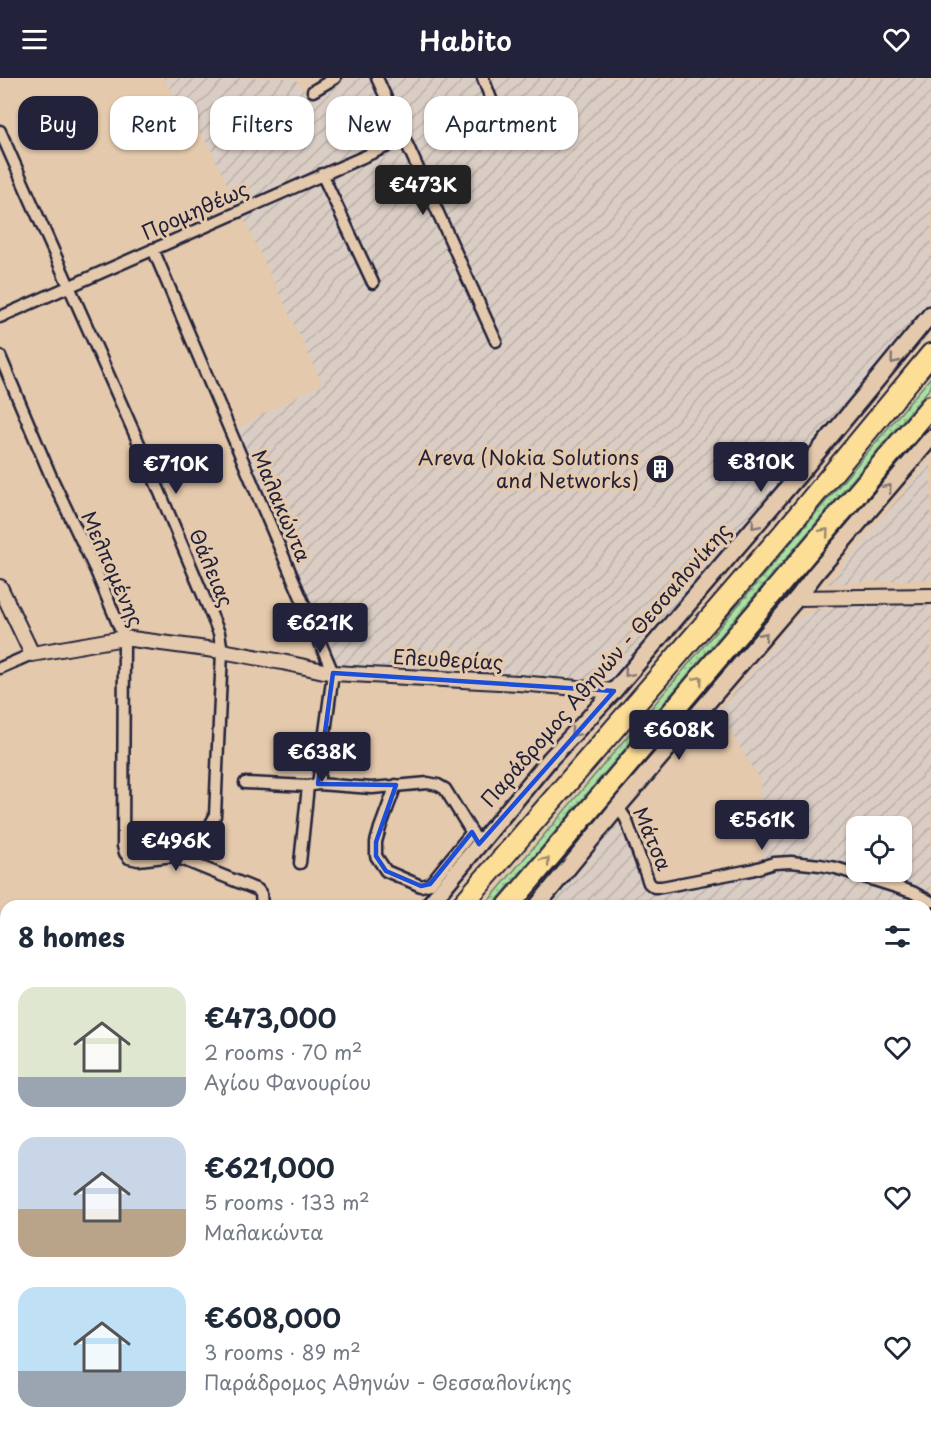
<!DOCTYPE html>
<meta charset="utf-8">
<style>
body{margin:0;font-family:"Playpen Sans",sans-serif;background:#f2f2f3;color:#1f2937;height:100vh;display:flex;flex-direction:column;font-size:22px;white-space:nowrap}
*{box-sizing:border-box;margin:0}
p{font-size:20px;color:#747a83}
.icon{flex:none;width:33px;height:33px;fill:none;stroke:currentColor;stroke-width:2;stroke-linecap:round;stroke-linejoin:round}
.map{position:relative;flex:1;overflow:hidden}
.drawer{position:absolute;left:0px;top:822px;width:932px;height:536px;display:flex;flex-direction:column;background:#fff;border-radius:18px 18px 0 0;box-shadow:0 2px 4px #0004}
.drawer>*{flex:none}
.top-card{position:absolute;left:18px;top:18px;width:600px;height:54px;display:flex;gap:12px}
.controls{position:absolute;left:846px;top:738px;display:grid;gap:12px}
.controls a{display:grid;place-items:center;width:66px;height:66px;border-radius:12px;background:#fff;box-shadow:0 2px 4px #0004;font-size:30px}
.price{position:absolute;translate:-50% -51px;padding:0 14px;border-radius:6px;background:#22223b;color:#fff;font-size:20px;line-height:39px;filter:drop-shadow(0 2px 3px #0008)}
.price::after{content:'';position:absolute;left:50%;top:36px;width:18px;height:14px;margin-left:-9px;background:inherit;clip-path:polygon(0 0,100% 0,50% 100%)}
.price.on{background:#222;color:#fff}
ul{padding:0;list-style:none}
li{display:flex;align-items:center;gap:18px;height:150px;padding:0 18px}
li span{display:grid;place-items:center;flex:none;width:168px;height:120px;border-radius:18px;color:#555}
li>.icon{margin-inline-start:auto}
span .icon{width:72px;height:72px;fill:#fffc;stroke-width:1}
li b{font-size:26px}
h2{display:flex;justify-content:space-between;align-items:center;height:72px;padding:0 18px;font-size:26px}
.pill{padding:0 21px;border-radius:18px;background:#fff;box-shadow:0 2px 4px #0004;font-size:21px;line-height:54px}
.pill.on{background:#22223b;color:#fff}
header{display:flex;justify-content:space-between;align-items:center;height:78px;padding:0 18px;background:#22223b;color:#fff;font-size:27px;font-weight:600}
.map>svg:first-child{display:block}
.industrial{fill:url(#industrial-furrows)}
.grass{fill:url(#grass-dots);stroke:#66816e;stroke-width:1.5}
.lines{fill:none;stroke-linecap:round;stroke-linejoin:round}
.stream{stroke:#6c8daf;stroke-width:4}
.minor-casing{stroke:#22223b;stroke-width:15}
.tertiary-casing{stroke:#22223b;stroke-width:18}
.secondary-casing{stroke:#22223b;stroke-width:20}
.motorway-casing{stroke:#22223b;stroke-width:24}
.minor{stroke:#e4c9ac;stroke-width:10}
.tertiary{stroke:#e4c9ac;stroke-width:14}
.secondary{stroke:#e4c9ac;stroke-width:15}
.motorway{stroke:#fdde96;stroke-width:20}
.oneway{stroke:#837674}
.oneway2{stroke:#9a896d}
.marked{fill:none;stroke:#1d4ed8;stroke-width:4.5;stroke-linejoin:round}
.labels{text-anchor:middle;stroke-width:6;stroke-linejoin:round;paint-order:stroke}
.street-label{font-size:20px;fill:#22223b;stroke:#e4c9ac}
.poi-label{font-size:20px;fill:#22223b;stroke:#e4c9ac;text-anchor:end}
</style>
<header><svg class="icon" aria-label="menu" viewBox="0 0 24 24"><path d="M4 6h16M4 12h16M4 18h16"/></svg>Habito<svg class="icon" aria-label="heart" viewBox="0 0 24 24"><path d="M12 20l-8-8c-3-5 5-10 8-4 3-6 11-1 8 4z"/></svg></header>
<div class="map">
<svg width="931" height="1357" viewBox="0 0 931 1357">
<defs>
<pattern id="industrial-furrows" width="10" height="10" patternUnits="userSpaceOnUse" patternTransform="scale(1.5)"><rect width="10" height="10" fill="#dacdc4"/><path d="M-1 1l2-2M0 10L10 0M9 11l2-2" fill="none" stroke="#bbb0a9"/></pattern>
<pattern id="grass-dots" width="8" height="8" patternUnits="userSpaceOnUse" patternTransform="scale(1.5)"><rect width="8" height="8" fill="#abe0a2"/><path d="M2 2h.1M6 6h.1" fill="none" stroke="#93c08c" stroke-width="1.8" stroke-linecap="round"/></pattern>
</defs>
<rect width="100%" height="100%" fill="#e4c9ac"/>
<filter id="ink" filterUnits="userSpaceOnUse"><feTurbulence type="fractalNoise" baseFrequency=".0167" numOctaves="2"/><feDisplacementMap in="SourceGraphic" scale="12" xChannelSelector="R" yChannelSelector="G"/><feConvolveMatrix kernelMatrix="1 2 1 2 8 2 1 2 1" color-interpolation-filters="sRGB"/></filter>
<g filter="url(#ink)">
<!-- industrial -->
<path class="industrial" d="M163 0H294L312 22 347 0H931V223L864 306 598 620 330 603 226 356 322 305 210 70Z
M931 381V501L827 506Z
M931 523V818L860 794H902V748H856V792L815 781 763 779 760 701 718 634 794 542 817 531 878 525Z
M616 749H620L624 754 642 805 650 815 655 816 755 796 773 788 821 791 890 811 921 824 931 830V1082L926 1088V828H548L609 752Z"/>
<!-- grass -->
<path class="grass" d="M931 299V309L492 828H484Z"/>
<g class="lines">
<!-- stream -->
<path class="stream" d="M611 1352 619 1357"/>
<!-- minor casing -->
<g class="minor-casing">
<path id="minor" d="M377 0 496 263
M483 0 491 21
M313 13 335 0
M0 53 145 379 219 555 222 573 215 738 208 751 195 758 174 778
M322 96 373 205
M153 171 333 595 318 706
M0 239 404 61
M0 278 52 401 96 493 124 560 123 768 125 775 129 780 138 782 174 778 258 812 261 816 262 828
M0 590 32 576
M245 705 308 708 300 785
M396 707 380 750 376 764V778L386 793 421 808 430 806 472 754
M308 708 318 706 372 710 428 705 438 707 445 711 474 758
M618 729 626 741 649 805 654 809H662L751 792 774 785 791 784 820 787 836 790 912 814 931 824
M926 1097 931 1091
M926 1104 931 1108
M364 1357 367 1352"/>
</g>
<!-- tertiary casing -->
<g class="tertiary-casing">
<path id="tertiary" d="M0 509 32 576 124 560 222 573 282 584 333 595 518 605 614 613
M797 520 931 518"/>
</g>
<!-- secondary casing -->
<g class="secondary-casing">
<path id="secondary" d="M428 828 550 681 614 613 803 392 931 236
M537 828 618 729 797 520 816 495 931 360
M0 1248 6 1242
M61 1357 67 1352"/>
</g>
<!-- motorway casing -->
<g class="motorway-casing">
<path id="motorway" d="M461 828 785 453 931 276
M508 828 931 328
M0 1322 6 1318
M7 1357 13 1352
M43 1357 49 1352"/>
</g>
<!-- minor -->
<use href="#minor" class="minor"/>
<!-- tertiary -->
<use href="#tertiary" class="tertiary"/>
<!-- secondary -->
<use href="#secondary" class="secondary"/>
<!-- motorway -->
<use href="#motorway" class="motorway"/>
</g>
<!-- one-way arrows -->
<defs><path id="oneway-chevron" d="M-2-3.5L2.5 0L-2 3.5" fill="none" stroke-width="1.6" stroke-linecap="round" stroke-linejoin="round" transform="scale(1.5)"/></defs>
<g class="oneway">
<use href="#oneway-chevron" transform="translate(894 282) rotate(129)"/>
<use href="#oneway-chevron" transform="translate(888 410) rotate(-49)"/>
<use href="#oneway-chevron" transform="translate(755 447) rotate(131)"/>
<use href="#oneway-chevron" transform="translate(764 558) rotate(-49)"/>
<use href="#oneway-chevron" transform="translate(628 595) rotate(130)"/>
<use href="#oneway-chevron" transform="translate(574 655) rotate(133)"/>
</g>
<g class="oneway2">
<use href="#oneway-chevron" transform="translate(825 454) rotate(-50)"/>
<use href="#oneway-chevron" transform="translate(699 602) rotate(-50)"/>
<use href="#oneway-chevron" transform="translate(546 783) rotate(-50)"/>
</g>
</g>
<!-- marked area -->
<path class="marked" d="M333 595 614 613 479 766 472 754 430 806 421 808 386 793 376 778V764L396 707 318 706Z"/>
<!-- icons -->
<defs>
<g id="building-disc" transform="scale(1.5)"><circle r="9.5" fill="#22223b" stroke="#e4c9ac"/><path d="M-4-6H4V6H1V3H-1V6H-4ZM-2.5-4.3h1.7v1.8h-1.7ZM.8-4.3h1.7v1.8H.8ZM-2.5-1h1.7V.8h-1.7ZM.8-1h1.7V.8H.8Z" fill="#fff"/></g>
</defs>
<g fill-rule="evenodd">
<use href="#building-disc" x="660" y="391"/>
</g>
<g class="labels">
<!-- street labels -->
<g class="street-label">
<text transform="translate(195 133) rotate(-24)" y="7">Προμηθέως</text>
<text transform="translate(281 428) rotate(67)" y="7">Μαλακώντα</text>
<text transform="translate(211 490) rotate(67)" y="7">Θάλειας</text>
<text transform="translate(112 491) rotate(66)" y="7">Μελπομένης</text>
<text transform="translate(448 582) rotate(3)" y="7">Ελευθερίας</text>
<text transform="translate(606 587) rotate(-49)" y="7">Παράδρομος Αθηνών - Θεσσαλονίκης</text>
<text transform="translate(652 761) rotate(67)" y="7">Μάτσα</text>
</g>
<!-- poi labels -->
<g class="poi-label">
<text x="639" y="387">Areva (Nokia Solutions<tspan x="639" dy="23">and Networks)</tspan></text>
</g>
</g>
</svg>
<div class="controls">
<a><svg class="icon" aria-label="locate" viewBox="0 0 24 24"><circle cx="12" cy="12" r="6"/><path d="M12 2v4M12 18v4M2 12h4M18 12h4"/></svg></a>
</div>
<b class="price on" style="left:423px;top:138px">€473K</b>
<b class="price" style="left:761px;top:415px">€810K</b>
<b class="price" style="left:176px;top:417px">€710K</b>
<b class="price" style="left:320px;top:576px">€621K</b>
<b class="price" style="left:679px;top:683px">€608K</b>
<b class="price" style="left:322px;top:705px">€638K</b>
<b class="price" style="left:762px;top:773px">€561K</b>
<b class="price" style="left:176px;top:794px">€496K</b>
<div class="top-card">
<a class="pill on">Buy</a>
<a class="pill">Rent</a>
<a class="pill">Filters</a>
<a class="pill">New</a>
<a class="pill">Apartment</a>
</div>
<section class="drawer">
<h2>8 homes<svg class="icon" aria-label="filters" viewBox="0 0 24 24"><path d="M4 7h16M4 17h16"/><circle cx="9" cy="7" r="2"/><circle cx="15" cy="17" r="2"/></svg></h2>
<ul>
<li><span style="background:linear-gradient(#dfe7d0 75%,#9aa5b1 0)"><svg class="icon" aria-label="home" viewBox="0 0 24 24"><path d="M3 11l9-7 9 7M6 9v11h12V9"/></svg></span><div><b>€473,000</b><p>2 rooms · 70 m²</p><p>Αγίου Φανουρίου</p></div><svg class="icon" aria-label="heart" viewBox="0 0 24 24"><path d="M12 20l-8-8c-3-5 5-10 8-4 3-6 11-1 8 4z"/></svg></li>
<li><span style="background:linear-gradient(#c9d6e8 60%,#b9a48a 0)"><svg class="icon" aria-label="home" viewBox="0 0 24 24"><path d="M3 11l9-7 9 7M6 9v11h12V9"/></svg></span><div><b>€621,000</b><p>5 rooms · 133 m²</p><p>Μαλακώντα</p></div><svg class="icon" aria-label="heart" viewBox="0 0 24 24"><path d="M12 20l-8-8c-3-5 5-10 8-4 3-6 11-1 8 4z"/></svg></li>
<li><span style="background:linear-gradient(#bfe0f5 70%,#9aa5b1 0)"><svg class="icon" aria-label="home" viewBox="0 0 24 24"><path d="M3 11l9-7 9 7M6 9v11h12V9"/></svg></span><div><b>€608,000</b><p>3 rooms · 89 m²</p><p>Παράδρομος Αθηνών - Θεσσαλονίκης</p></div><svg class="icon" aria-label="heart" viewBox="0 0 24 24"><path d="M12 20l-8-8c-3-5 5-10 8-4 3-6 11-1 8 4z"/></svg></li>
</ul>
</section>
</div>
